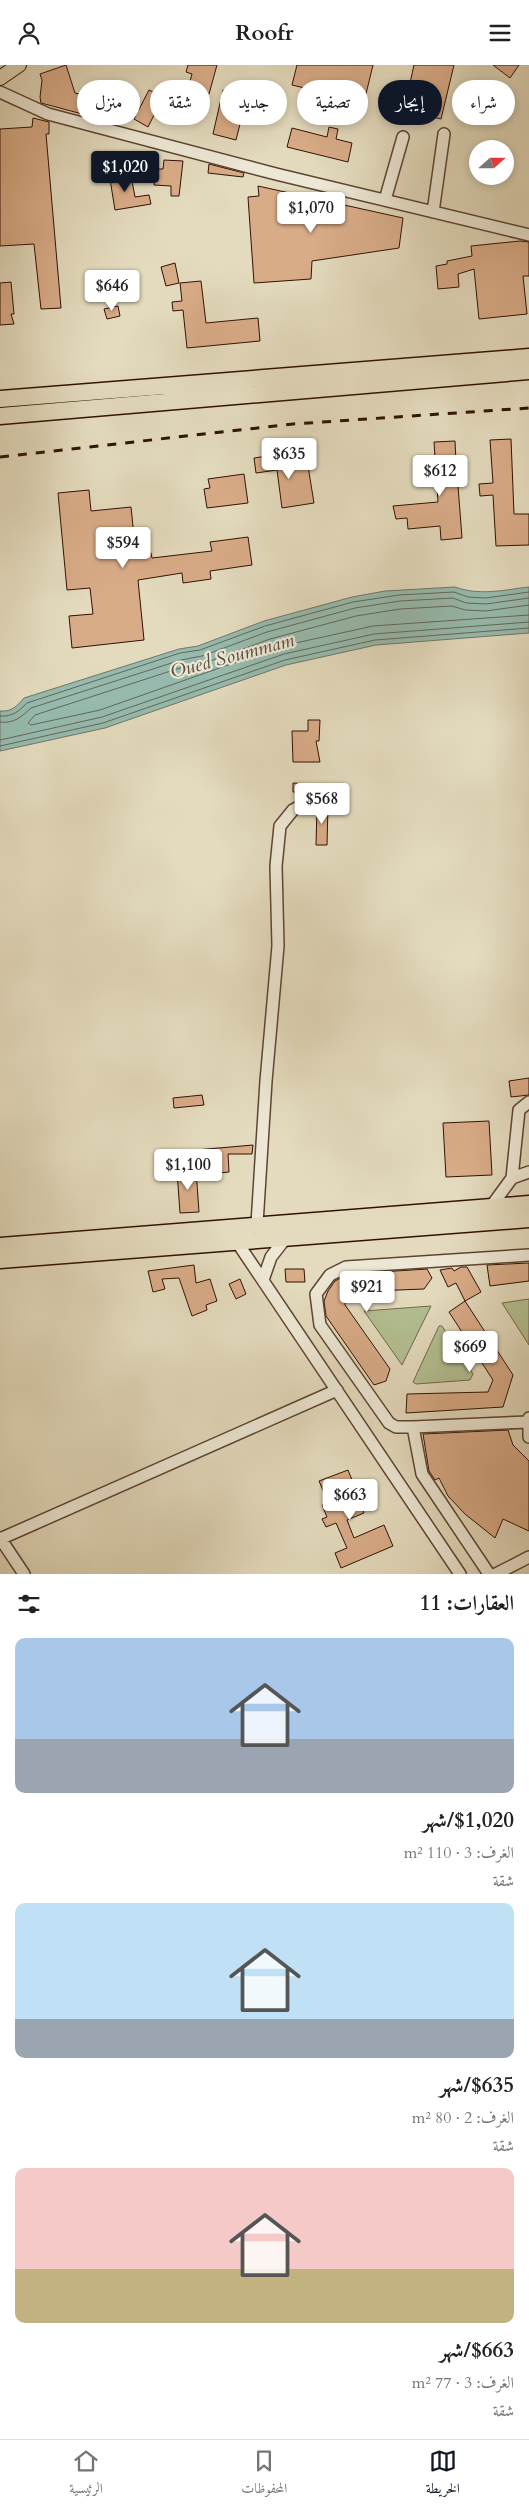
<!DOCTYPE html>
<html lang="ar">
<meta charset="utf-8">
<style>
body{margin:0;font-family:Cardo,Amiri,serif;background:#f2f2f2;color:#202124;direction:rtl;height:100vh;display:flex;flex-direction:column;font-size:19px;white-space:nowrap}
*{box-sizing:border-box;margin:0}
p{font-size:16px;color:#757577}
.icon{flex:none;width:28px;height:28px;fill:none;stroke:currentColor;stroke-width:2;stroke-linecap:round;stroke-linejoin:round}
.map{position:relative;height:1509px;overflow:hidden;direction:ltr}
.panel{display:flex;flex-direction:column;background:#fff;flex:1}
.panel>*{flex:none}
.guide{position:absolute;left:15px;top:15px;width:500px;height:45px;direction:rtl;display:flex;gap:10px}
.needle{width:32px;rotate:69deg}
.tools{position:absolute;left:469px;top:75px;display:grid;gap:10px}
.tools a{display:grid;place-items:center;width:45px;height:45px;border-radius:50%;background:#fff;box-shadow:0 2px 8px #0003;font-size:25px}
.price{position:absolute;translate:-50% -42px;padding:0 11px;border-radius:5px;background:#fff;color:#222;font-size:16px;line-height:32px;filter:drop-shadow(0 1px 2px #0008)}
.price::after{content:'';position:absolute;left:50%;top:30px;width:15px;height:11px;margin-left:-8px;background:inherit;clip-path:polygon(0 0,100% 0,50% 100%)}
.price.on{background:#111827;color:#fff}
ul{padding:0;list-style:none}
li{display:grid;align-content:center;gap:10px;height:265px;padding:0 15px}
li span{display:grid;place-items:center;height:155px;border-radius:10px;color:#555}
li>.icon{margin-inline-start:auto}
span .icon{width:90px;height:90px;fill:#fffc;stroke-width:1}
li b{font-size:21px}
h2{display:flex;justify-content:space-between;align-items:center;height:60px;padding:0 15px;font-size:21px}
.chip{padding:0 18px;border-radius:22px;background:#fff;box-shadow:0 2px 8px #0003;font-size:18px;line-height:45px}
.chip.on{background:#111827;color:#fff}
header{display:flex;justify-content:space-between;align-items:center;height:65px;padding:0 15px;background:#fff;font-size:22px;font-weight:700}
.tab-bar{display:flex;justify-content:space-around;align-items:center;height:70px;border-top:1px solid #e0e0e0;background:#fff;font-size:14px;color:#757577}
.tab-bar a{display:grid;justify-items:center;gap:2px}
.tab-bar .on{color:#111827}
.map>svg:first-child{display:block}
.green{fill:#b3c092;stroke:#72684c}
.water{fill:#96bbae;stroke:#6e776a}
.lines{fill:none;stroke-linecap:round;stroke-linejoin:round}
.shore{stroke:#64665a;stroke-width:1}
.building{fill:#d9ac88;stroke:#311105}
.minor-casing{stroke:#5e4433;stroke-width:14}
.major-casing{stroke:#311105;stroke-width:16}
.highway-casing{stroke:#311105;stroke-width:19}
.minor{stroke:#ede8d5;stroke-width:11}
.major{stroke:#e4dbbe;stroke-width:14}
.highway{stroke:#e4dbbe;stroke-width:16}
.rail{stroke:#311105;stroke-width:3;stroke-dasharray:9 9;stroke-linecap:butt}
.labels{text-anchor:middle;stroke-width:4.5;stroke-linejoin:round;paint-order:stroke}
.water-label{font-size:19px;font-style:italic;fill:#544c40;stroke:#ede8d5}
</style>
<header><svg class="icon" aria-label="menu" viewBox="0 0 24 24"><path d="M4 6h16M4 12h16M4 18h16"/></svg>Roofr<svg class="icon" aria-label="person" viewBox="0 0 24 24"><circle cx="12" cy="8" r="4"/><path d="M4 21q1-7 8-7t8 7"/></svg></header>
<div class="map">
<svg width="529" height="1509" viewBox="0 0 529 1509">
<rect width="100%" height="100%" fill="#e4dbbe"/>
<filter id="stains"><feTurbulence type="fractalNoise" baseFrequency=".004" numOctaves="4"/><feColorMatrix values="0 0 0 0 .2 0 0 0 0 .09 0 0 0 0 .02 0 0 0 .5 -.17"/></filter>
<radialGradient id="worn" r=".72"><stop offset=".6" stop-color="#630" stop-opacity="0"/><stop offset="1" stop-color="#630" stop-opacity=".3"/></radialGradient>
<!-- green -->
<path class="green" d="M529 1234V1280L502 1238Z
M431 1241 402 1300 364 1246Z
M439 1261H442L473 1309 470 1315 416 1319 413 1317Z"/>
<!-- water -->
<path class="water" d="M455 522C480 531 503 525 529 522V568L376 580 286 600 105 663 0 686V646C12 647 17 641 24 633L179 584 198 581 264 556 352 532 385 526Z"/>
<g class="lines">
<!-- shore -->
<path class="shore" d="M529 540 486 546 465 545 452 541 400 544 356 551 270 574 205 598 183 602 35 650 28 658 31 660 100 645 282 581 373 561 529 550
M0 651C13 652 19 646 27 638L180 588 200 585 265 561 353 537 399 530 454 527 468 532 486 533 529 527
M0 657C14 659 21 652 31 643L181 595 202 591 267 567 355 543 400 536 453 533 466 538 486 539 529 533
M0 675 102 652 284 589 374 569 529 557
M0 681 103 658 285 595 375 575 529 563"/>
</g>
<!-- building -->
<path class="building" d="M66 0 75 28 104 34 107 24 123 28 116 58 41 38 40 32 42 15 40 9Z
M188 0H217L209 29 188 23 192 9 186 7Z
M297 0H373L364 37 292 20Z
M414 0H454L441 54 404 45Z
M493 0H519L510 13Z
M149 25 163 32 148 62 134 54Z
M223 25 247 31 236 75 213 69Z
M33 53 49 57V69H46L61 243 41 244 34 179 0 181V64L32 62Z
M329 62 338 64 336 74 352 78 348 97 287 82 292 63 327 72Z
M164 95 183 96 179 131H171V121L154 120 155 104H163Z
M209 99 244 108 243 112 208 108Z
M124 106 126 116H132L135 132 149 130 151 139 115 145 109 108Z
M258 121 403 153 399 183 312 196 311 214 254 218 248 132 259 131Z
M520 176 529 177V211H523L527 249 479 254 474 204 458 209 459 222 438 224 436 201 447 199V196L472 191 471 181Z
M175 198 179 218 166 221 161 202Z
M201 216 206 258 258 253 260 276 187 283 183 245 173 246 172 237 182 236 180 218Z
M11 217 14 249H11L14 259 0 260V218Z
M118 241 120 251 107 254 104 244Z
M511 374 514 449H529V480L496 481 493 430 480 431 479 419 493 418 490 375Z
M455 376 456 396 463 395 465 420 458 421 462 473 441 475 440 461 408 464 407 453 396 454 393 441 438 437 434 377Z
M274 390 275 397 307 395 314 438 282 443 277 405 256 408 254 393Z
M244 409 248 438 207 443 204 424 210 423 208 414Z
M89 425 91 446 131 442 136 490 151 488 152 493 212 486 210 477 248 472 252 500 210 506 211 514 183 518 182 508 138 515 144 575 72 583 69 551 93 549 90 523 67 525 58 428Z
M308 655H320L319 676H316L320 697H293L292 666H308Z
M293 718 310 719V727H293Z
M319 739 328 740 327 780H316L317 741Z
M529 1013V1030L511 1032 509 1016Z
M202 1030 204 1040 174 1043 173 1033Z
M489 1056 492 1110 446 1112 443 1058Z
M253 1080 252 1089H228L229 1107 198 1110 196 1085Z
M196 1105 199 1147 180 1148 177 1106Z
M529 1198V1216L490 1221 487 1200Z
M194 1200 196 1218 210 1214 217 1236 206 1240 207 1245 192 1251 179 1213 162 1214 165 1224 153 1227 148 1206Z
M461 1202H467L481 1227 465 1236 456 1218 448 1222 440 1205 452 1203 454 1206Z
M285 1204H304L305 1217H286Z
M427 1204 432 1213 424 1224 347 1227 345 1240 390 1304 386 1316 374 1320 326 1251 324 1236 328 1226 335 1216 348 1209Z
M240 1214 246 1229 236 1234 229 1219Z
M465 1236 513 1310 503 1342 406 1348 407 1329 488 1327 493 1315 449 1247Z
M508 1365 513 1380 529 1396V1466L503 1454 495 1473 465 1449 448 1431 439 1413 435 1415 429 1406 423 1369Z
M348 1405 352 1415 347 1417 356 1438 359 1436 364 1448 347 1455 354 1473 384 1460 393 1481 341 1503 335 1488 347 1483 336 1458 326 1462 322 1454 327 1452 322 1440 328 1437 319 1416Z"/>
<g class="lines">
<!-- minor casing -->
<g class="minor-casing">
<path id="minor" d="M0 27 48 49 276 109 529 170
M385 135 403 72
M433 147 444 69
M512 1113 519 1045 529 1037
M490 1143 512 1113 529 1107
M257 1159 266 1016 278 881 276 801 280 761 293 745 317 732
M237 1177 460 1509
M263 1215 271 1192 285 1174
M529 1353V1372
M528 1357 413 1362H396L389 1358 320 1260 316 1229 330 1210 346 1202 529 1190
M413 1362 422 1409 489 1509
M0 1473 24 1509
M0 1474 337 1325
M496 1509 529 1492"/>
</g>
<!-- major casing -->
<g class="major-casing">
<path id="major" d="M0 13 19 0"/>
</g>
<!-- highway casing -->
<g class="highway-casing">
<path id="highway" d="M0 334 529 292
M0 351 529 306
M0 1181 529 1139
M0 1195 529 1154"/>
</g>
<!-- minor -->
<use href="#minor" class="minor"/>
<!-- major -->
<use href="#major" class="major"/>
<!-- highway -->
<use href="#highway" class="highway"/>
<!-- rail -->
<path class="rail" d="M0 392 293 359 529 343"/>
</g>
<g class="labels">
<!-- water labels -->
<g class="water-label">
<text transform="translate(232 590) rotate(-15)" y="7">Oued Soummam</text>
</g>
</g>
<rect width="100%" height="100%" filter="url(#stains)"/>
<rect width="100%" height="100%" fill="url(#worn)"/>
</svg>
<div class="tools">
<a><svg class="needle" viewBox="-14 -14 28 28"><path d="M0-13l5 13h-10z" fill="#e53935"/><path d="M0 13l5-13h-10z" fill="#757577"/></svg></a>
</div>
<b class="price on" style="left:125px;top:128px">$1,020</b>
<b class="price" style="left:311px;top:169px">$1,070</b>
<b class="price" style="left:112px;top:247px">$646</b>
<b class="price" style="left:289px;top:415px">$635</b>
<b class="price" style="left:440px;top:432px">$612</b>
<b class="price" style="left:123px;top:504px">$594</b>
<b class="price" style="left:322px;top:760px">$568</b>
<b class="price" style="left:188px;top:1126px">$1,100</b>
<b class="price" style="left:367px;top:1248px">$921</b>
<b class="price" style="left:470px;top:1308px">$669</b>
<b class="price" style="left:350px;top:1456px">$663</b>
<div class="guide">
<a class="chip">شراء</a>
<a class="chip on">إيجار</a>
<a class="chip">تصفية</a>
<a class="chip">جديد</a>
<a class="chip">شقة</a>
<a class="chip">منزل</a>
</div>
</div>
<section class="panel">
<h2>العقارات: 11<svg class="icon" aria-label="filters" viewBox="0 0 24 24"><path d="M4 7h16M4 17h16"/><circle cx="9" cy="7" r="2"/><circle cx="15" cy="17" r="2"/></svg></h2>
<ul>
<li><span style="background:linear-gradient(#a9c7e8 65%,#9aa5b1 0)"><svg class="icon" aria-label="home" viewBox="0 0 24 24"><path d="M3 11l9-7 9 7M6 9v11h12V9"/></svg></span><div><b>$1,020/شهر</b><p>الغرف: 3 · 110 m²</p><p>شقة</p></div></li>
<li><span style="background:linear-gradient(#bfe0f5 75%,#9aa5b1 0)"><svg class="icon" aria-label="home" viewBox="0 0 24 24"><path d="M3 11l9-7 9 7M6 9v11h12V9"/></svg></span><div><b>$635/شهر</b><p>الغرف: 2 · 80 m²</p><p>شقة</p></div></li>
<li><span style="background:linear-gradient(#f6c9c9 65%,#c2b280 0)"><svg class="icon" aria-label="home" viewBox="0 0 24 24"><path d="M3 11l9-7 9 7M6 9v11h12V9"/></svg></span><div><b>$663/شهر</b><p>الغرف: 3 · 77 m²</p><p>شقة</p></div></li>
</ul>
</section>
<nav class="tab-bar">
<a class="on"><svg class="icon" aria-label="map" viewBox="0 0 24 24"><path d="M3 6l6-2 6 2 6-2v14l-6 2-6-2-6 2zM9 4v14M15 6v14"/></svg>الخريطة</a>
<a><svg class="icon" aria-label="saved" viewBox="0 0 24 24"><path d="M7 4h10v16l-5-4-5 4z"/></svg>المحفوظات</a>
<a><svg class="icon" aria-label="home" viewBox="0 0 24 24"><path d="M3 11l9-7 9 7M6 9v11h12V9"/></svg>الرئيسية</a>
</nav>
